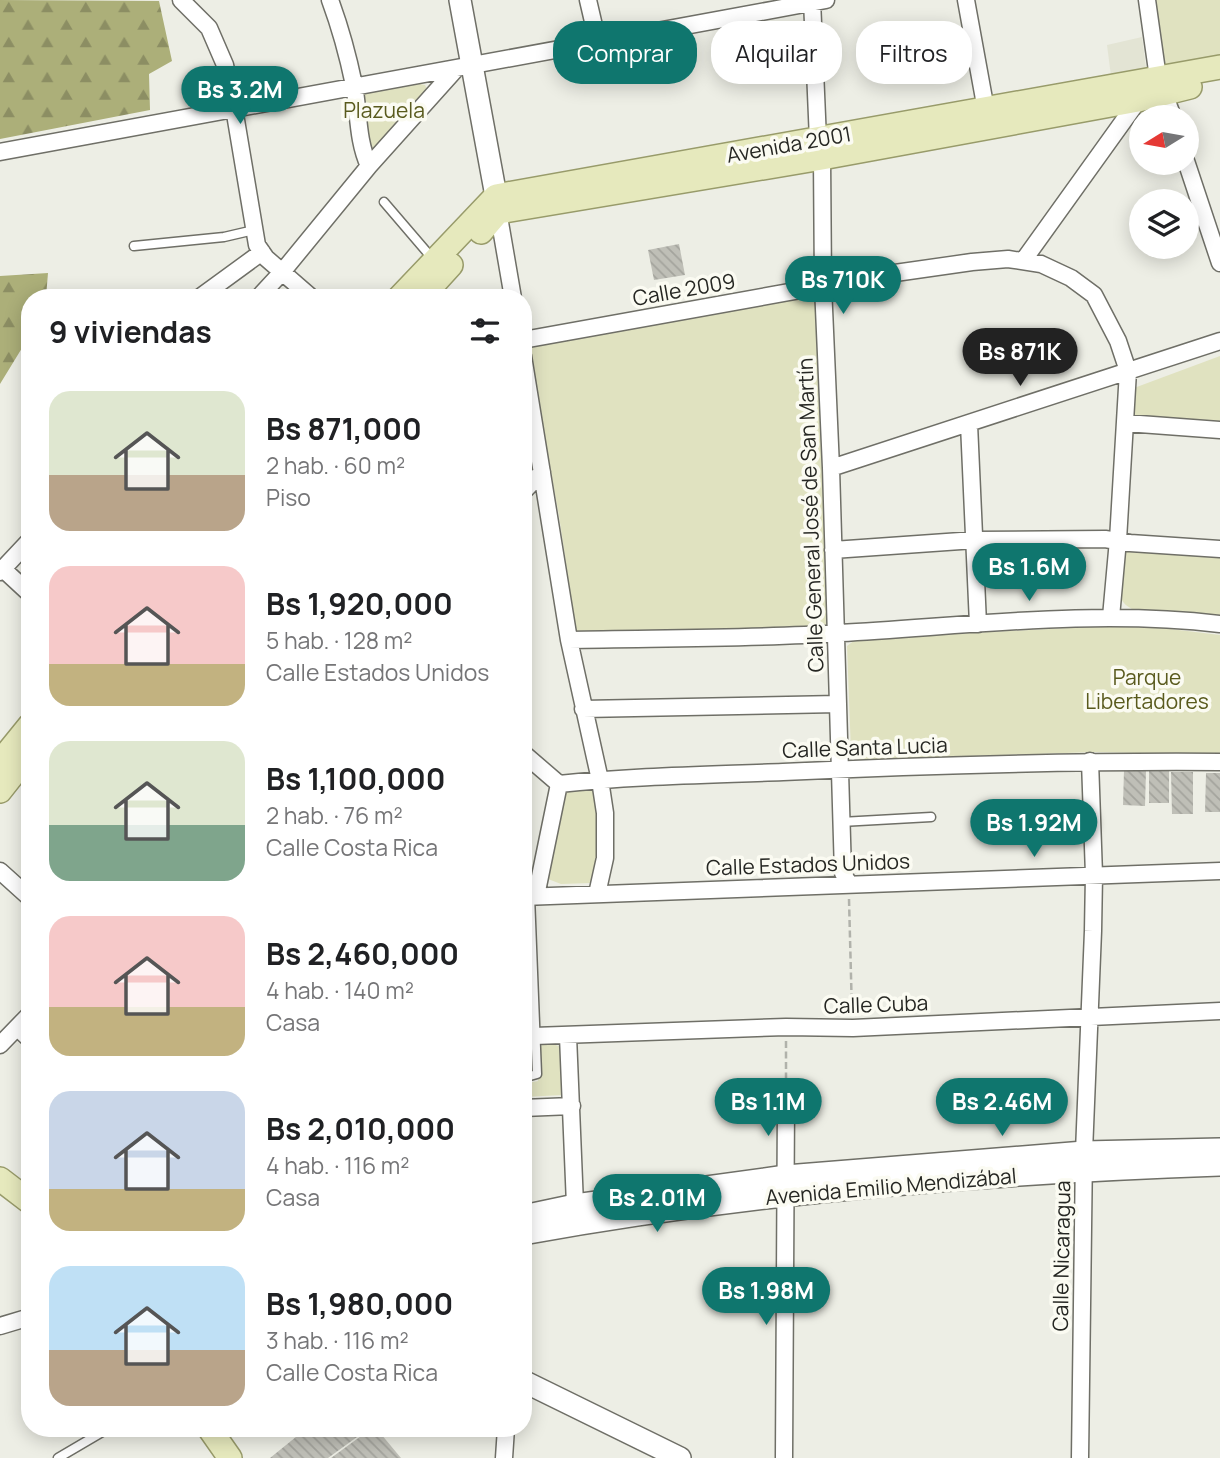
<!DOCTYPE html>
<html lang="es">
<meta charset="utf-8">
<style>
body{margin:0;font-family:Manrope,sans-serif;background:#f6f6f6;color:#202124;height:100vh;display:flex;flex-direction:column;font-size:26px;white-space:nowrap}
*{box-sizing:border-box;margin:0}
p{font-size:23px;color:#757577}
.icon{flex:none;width:38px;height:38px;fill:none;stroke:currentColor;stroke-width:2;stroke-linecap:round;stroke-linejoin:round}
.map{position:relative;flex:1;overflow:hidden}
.details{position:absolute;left:21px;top:289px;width:511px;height:1148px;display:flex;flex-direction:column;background:#fff;border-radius:28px;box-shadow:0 4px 18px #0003}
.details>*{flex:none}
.guide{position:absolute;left:553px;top:21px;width:562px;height:63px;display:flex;gap:14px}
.needle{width:46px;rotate:259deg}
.controls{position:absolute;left:1129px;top:105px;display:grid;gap:14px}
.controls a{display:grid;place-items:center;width:70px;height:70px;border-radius:50%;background:#fff;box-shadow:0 4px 18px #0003;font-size:35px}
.price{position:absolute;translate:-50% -60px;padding:0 16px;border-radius:24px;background:#0f766e;color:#fff;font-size:23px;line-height:46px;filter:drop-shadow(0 2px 4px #0008)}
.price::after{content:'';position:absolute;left:50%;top:42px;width:21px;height:16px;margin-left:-10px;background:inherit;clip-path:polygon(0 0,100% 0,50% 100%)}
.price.on{background:#222;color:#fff}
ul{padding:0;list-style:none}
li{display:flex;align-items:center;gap:21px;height:175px;padding:0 28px}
li span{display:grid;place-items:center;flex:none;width:196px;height:140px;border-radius:21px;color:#555}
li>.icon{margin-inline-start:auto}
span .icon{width:84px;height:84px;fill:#fffc;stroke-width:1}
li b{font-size:30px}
h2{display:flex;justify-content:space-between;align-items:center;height:84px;padding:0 28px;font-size:30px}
.tag{padding:0 24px;border-radius:28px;background:#fff;box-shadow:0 4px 18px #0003;font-size:24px;line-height:63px}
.tag.on{background:#0f766e;color:#fff}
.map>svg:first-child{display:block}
.built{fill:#e3e4d4}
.green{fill:#e0e2c0}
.forest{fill:url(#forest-firs)}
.building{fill:url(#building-back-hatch)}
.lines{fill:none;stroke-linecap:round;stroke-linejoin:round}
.lane-casing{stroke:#6f6f67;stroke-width:11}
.street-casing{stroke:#6f6f67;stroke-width:19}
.secondary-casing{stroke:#6f6f67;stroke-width:24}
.primary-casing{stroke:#989b6a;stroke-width:26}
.path{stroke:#b1b2ab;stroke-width:2.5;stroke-dasharray:7 3.5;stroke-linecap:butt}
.lane{stroke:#fff;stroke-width:8}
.street{stroke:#fff;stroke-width:16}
.secondary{stroke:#fff;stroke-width:21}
.primary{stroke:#e6e9bd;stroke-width:23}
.labels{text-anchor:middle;stroke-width:7;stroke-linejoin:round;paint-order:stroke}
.park-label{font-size:21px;fill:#595a1d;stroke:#fbfbf2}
.street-label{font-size:21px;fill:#262723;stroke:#fbfbf2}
</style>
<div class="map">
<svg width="1220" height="1458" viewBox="0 0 1220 1458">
<defs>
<pattern id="forest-firs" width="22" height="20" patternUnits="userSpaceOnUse" patternTransform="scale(1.75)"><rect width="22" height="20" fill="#acaf79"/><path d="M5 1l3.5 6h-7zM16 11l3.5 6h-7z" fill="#8c8e63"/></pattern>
<pattern id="building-back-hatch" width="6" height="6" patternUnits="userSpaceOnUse" patternTransform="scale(1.75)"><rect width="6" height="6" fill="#bfbfb7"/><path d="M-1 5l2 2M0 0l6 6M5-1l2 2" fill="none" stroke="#a4a49d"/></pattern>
</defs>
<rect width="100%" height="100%" fill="#edeee5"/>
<!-- built -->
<path class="built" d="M1142 37 1146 68 1111 76 1107 45Z"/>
<!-- green -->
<path class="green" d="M1143 0H1220V69L1158 78Z
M420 84 425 85 428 91 378 149 369 147 360 96 365 92Z
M816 296 828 628 585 634 576 631 559 516 529 352 534 344Z
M1220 356V424L1133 416 1134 388Z
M1126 551 1220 556V619L1132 609C1111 599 1120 576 1122 556Z
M1107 626 1154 627 1220 635V755L1094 752 861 760 851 752 847 646 856 639Z
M571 788H591L597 792 601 842 591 883 561 884 548 879 565 792Z
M553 1044 561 1047 563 1095 523 1097V1084L538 1081 539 1050 542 1045Z"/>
<!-- forest -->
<path class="forest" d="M0 0 159 1 172 61 149 74 150 110 0 139Z
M48 273 46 297 30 298V335L0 384V276Z"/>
<!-- building -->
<path class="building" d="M679 244 685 275 654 280 648 250Z
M1124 770 1146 771 1145 806 1123 805Z
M1149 771H1169V803H1149Z
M1171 772H1193V814H1172Z
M1206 773H1220V812H1205Z
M307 1428H351L357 1437 328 1458H270Z
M372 1428H376L401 1458H331Z"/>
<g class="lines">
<!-- lane casing -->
<g class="lane-casing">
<path id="lane" d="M384 202 432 258
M134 246 224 237 254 230
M841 822 931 817
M14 1030 30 1045
M523 1078 537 1074 530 896
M58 1458 109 1428"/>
</g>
<!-- street casing -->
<g class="street-casing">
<path id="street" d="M181 0 209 28 225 65 234 108 257 245 266 258 312 298
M330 0C340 27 348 56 354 85 359 112 357 140 369 166
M588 0 598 43
M812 0 818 140 822 158 823 286 831 468 843 873 849 884
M966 0 986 110
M1147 0 1158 78 1173 117
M0 152 826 0
M1186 161 1220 263
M497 205 513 298
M1023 261 1140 98
M199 298 262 252
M258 298 283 271 369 166 456 69
M523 340 895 273 972 262 1008 259 1041 264 1071 278 1094 295 1118 341 1128 371 1118 540 1111 617
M523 356 569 640 600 780 605 813V858L597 894
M1126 423 1220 430
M969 424 978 624
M831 468 1220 341
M523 492 542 472
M833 550 975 540 1105 539 1130 543 1220 549
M3 569 30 594
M0 572 30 540
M569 640C659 638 750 639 840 633 966 626 1094 609 1220 624
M583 709 838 704
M523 753 559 784C634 776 708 775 783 772 929 765 1074 761 1220 762
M0 871 30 898
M536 896 559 784
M523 897 1220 871
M534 1036 786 1027 853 1028 1220 1011
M568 1036 575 1205 578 1215
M0 1045 30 1014
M523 1108 572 1106
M0 1326 30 1317
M504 1458 506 1428
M784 1458 786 1101
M1080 1458 1084 1152 1093 931 1094 875 1090 761"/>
</g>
<!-- secondary casing -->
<g class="secondary-casing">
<path id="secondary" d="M460 0 496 196
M523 1216 575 1205 786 1176 1084 1152 1220 1149
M523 1234C754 1192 986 1173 1220 1165
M523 1381 680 1458"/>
</g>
<!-- primary casing -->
<g class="primary-casing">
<path id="primary" d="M481 232 498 212 822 158 1138 100 1190 87
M399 298 496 196 1220 67
M421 298 451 265
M0 762 30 725
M0 791 30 753
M0 1179 30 1202
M209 1428 230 1458"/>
</g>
<!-- path -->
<path class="path" d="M849 899 852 1014
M786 1041V1087"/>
<!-- lane -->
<use href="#lane" class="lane"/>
<!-- street -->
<use href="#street" class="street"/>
<!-- secondary -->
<use href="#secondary" class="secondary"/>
<!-- primary -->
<use href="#primary" class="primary"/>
</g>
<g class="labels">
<!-- park labels -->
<g class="park-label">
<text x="384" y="118">Plazuela</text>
<text x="1147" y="685">Parque<tspan x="1147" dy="24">Libertadores</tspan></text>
</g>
<!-- street labels -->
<g class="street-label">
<text transform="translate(789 145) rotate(-10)" y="7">Avenida 2001</text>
<text transform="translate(684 290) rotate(-10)" y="7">Calle 2009</text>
<text transform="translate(811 515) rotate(-92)" y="7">Calle General José de San Martín</text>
<text transform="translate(865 748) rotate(-2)" y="7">Calle Santa Lucia</text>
<text transform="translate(808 865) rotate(-2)" y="7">Calle Estados Unidos</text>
<text transform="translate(876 1005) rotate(-2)" y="7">Calle Cuba</text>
<text transform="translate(891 1187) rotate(-5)" y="7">Avenida Emilio Mendizábal</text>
<text transform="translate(1062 1256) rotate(-89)" y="7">Calle Nicaragua</text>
</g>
</g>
</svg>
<div class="controls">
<a><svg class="needle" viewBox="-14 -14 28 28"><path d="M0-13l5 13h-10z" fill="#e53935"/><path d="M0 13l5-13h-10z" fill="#757577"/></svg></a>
<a><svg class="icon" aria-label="layers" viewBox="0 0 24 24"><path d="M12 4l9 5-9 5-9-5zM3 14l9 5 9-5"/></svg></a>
</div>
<b class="price" style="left:240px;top:126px">Bs 3.2M</b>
<b class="price" style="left:843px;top:316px">Bs 710K</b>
<b class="price on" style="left:1020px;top:388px">Bs 871K</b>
<b class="price" style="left:1029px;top:603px">Bs 1.6M</b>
<b class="price" style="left:1034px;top:859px">Bs 1.92M</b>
<b class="price" style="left:768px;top:1138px">Bs 1.1M</b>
<b class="price" style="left:1002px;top:1138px">Bs 2.46M</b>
<b class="price" style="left:657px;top:1234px">Bs 2.01M</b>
<b class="price" style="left:766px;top:1327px">Bs 1.98M</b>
<div class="guide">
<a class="tag on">Comprar</a>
<a class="tag">Alquilar</a>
<a class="tag">Filtros</a>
</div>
<section class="details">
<h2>9 viviendas<svg class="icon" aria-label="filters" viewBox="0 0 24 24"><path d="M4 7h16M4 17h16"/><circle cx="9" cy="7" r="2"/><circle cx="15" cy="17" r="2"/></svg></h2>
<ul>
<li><span style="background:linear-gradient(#dfe7d0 60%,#b9a48a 0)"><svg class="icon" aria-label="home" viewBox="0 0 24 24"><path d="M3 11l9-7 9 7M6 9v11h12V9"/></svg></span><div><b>Bs 871,000</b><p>2 hab. · 60 m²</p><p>Piso</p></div></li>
<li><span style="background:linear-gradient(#f6c9c9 70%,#c2b280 0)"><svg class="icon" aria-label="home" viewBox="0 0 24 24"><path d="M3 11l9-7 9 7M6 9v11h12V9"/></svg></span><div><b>Bs 1,920,000</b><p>5 hab. · 128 m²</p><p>Calle Estados Unidos</p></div></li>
<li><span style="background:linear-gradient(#dfe7d0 60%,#7fa58c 0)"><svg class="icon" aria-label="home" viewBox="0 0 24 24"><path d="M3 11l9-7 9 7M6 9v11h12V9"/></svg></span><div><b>Bs 1,100,000</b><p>2 hab. · 76 m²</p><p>Calle Costa Rica</p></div></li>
<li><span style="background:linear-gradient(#f6c9c9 65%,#c2b280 0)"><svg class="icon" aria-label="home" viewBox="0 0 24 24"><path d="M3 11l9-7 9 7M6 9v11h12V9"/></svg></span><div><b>Bs 2,460,000</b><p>4 hab. · 140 m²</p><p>Casa</p></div></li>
<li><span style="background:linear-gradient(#c9d6e8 70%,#c2b280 0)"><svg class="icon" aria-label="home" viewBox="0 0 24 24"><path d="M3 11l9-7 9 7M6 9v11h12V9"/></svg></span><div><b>Bs 2,010,000</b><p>4 hab. · 116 m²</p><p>Casa</p></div></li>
<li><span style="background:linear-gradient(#bfe0f5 60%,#b9a48a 0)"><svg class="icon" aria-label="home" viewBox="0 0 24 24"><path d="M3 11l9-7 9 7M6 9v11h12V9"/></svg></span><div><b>Bs 1,980,000</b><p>3 hab. · 116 m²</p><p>Calle Costa Rica</p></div></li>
</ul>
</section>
</div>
